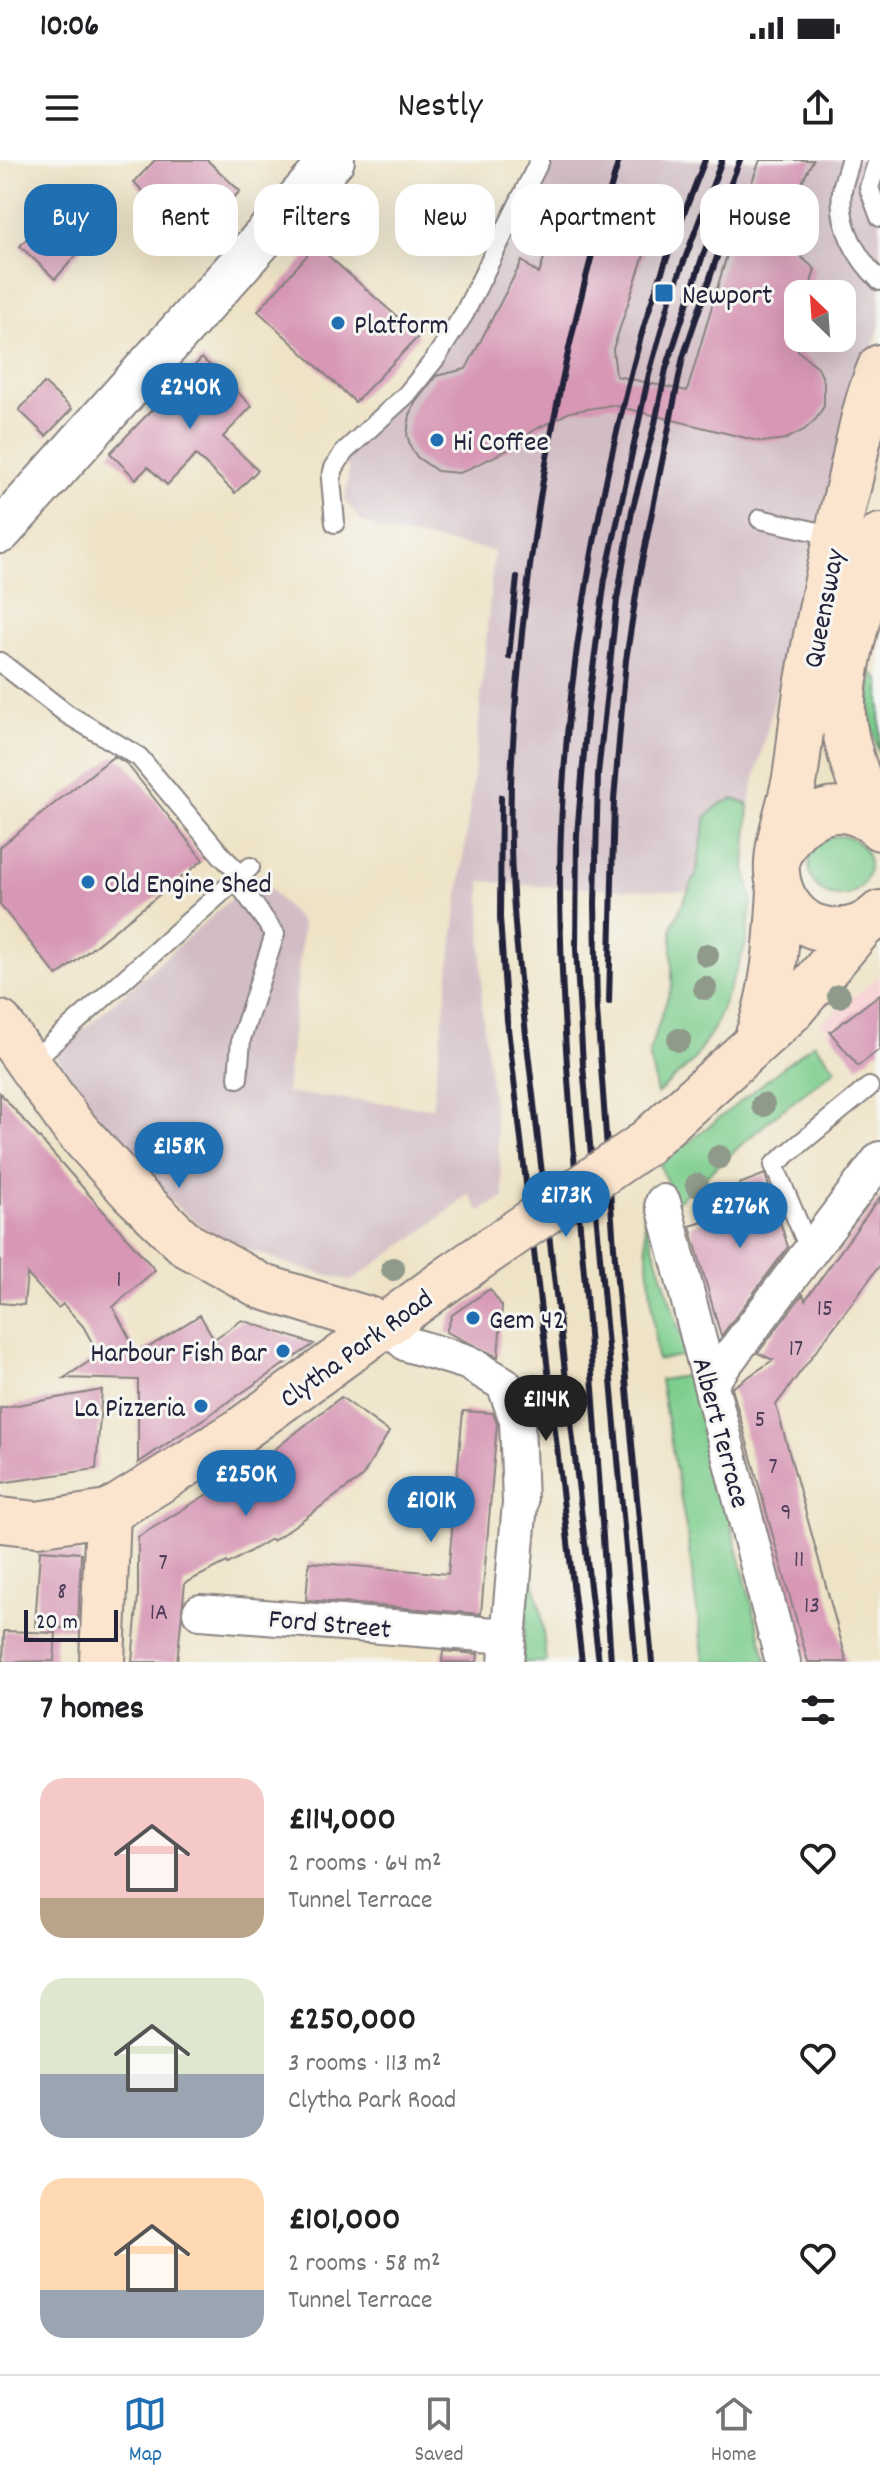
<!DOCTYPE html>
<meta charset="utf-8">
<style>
body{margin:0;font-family:Dekko,sans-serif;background:#f2f2f2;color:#202124;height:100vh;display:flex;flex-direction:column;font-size:30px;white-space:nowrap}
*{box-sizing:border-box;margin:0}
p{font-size:26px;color:#757577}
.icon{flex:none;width:44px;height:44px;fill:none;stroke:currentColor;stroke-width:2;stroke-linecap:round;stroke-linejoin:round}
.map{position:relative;height:1502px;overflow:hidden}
.side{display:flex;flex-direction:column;background:#fff;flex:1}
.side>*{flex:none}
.top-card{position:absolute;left:24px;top:24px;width:832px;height:72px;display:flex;gap:16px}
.needle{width:52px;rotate:335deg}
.buttons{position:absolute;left:784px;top:120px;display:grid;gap:16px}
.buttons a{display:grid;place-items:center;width:72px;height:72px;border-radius:16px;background:#fff;box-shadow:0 8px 32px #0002;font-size:40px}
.scale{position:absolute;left:24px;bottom:20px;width:94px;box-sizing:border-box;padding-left:8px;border:4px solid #22223b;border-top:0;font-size:22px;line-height:28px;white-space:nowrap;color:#22223b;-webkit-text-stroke:6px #f6f6f2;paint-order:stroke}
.price{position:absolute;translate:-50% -68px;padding:0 18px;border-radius:28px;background:#1f6fb2;color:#fff;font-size:26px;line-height:52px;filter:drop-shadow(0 2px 4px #0008)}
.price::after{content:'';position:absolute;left:50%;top:48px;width:24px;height:18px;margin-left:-12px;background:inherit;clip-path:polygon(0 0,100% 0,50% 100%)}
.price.selected{background:#222;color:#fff}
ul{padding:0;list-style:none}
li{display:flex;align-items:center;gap:24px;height:200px;padding:0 40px}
li span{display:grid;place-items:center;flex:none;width:224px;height:160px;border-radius:24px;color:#555}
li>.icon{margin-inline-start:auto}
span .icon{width:96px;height:96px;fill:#fffc;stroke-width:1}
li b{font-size:34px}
h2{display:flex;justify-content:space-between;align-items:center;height:96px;padding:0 40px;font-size:34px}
.tag{padding:0 28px;border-radius:24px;background:#fff;box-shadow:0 8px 32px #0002;font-size:28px;line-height:72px}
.tag.selected{background:#1f6fb2;color:#fff}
.status{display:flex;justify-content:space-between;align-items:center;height:56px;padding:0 40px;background:#fff;direction:ltr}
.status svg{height:22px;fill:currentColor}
header{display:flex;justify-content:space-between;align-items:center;height:104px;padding:0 40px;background:#fff;font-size:36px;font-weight:600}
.dock{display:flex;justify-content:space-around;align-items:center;height:112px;border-top:2px solid #e0e0e0;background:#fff;font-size:22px;color:#757577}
.dock a{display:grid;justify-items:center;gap:4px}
.dock .selected{color:#1f6fb2}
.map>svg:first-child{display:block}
.built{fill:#f7cfd0}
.industrial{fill:#d2bdc5;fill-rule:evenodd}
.green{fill:#7ece8e;stroke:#507864;stroke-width:2}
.building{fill:#d797b5}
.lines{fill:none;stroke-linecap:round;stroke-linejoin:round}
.service-casing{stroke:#888280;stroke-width:22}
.minor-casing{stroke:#888280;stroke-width:38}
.tertiary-casing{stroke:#888280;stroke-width:46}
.secondary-casing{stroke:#888280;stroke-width:48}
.service{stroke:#fff;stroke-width:18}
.minor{stroke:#fff;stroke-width:34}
.tertiary{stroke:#fff;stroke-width:42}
.secondary{stroke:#fbe5cf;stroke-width:44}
.rail{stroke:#22223b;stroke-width:6}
.secondary-bridge-casing{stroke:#888280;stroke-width:48;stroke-linecap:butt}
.secondary-bridge{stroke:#fbe5cf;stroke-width:44}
.tree{fill:#8f9a8a}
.poi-dot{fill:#1f6fb2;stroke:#f6f6f2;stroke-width:3}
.labels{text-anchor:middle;stroke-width:6;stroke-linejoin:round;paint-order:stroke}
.number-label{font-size:24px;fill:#4f3f5a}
.poi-label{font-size:28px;fill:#22223b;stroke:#f6f6f2;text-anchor:start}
.street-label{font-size:28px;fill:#22223b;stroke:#f6f6f2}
</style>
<div class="status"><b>10:06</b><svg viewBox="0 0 49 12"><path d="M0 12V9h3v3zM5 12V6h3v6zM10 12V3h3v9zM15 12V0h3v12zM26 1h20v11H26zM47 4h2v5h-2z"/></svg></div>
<header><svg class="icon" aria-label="menu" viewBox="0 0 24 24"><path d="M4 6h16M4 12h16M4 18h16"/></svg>Nestly<svg class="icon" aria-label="share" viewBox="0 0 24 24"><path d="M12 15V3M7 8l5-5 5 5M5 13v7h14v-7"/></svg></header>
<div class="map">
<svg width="880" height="1502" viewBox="0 0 880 1502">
<rect width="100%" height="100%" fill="#f6f6f2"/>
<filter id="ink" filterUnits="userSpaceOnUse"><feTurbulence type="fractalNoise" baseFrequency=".0125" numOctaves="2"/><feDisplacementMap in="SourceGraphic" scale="16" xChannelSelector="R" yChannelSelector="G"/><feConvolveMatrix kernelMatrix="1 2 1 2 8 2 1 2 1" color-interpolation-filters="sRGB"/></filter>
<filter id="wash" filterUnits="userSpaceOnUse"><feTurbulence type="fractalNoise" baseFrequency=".006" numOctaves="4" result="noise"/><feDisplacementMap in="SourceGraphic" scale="32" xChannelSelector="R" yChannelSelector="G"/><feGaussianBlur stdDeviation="1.8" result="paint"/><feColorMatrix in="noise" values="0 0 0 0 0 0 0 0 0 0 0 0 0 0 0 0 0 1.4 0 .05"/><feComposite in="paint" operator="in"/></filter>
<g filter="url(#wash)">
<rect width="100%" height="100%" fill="#eee3c6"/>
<!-- built -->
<path class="built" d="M880 816V889L858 906 821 862Z"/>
<!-- industrial -->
<path class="industrial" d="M535 0H869L880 4V164L819 359 751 635 735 725 720 732 554 727 481 721 482 850 504 1037 480 1051 469 1034 427 1068 351 1121 293 1106 214 1076 143 1019 97 963 55 895 258 715 303 765 286 933 432 948 475 605 494 391 381 371 359 359 345 340 349 308 328 296 401 233 499 77ZM798 134H842V178H798Z"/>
<!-- green -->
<path class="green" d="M873 513 880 521V597C872 571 867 540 873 513Z
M734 639 749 645 745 708 752 739 745 787 714 868 693 901 657 934 649 892 672 825V766L696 715 706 657 720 644Z
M809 706a30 30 0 1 1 60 0a30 30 0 1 1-60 0Z
M814 883 836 909 773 957 675 1043 660 1005Z
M650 1027 647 1066 687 1195 657 1200 642 1038Z
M684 1216 695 1227 767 1502H704L687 1374 660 1220Z
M530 1408 541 1451 546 1502H522Z"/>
<g id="blocks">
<!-- building -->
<path class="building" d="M155 0H207L240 31 198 75 185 64 179 69 134 22Z
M760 0H813L776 75 815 109 808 134H798V191L818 207 824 222V246L816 259 804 270 786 279 762 282 612 245 570 252 534 270 510 289 460 313 437 311 417 297 411 288 407 275 410 255 415 243 436 216 466 209 522 101 539 114 554 66 646 89 613 189 616 216 687 231 734 71Z
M64 38 99 70 55 119 20 86Z
M316 85 419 176 355 242 258 151Z
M202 198 252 246 223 277 258 310 235 333 196 295 167 325 148 307 136 319 110 293Z
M44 223 72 249 46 276 19 250Z
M114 596 127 604 203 700 57 816 0 745V687Z
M880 834V889L858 906 830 872Z
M0 933 155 1110 113 1147 138 1194 200 1155 214 1179 242 1160 314 1184 138 1303V1220L64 1218 99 1195 83 1166 63 1144 58 1148 27 1114 24 1145 0 1143Z
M765 1014 788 1087 721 1176 690 1066 746 1049 739 1024Z
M880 1037V1105L776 1245 847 1502H808L732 1228 773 1200 758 1193 803 1134 805 1140Z
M490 1129 502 1146 498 1197 446 1172 452 1155Z
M102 1230 96 1309 0 1323V1248Z
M341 1237 389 1272 362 1317 273 1381 271 1379 228 1404 227 1402 185 1423 177 1502H132L138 1436V1377L256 1304Z
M463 1251 493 1253 497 1264 481 1454 306 1440 309 1402 448 1414Z
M40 1390 81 1393 78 1469 35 1466Z
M4 1471 56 1473 54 1501 3 1502Z
M443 1491 478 1494 477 1502H442Z"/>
</g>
</g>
<g filter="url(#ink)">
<use href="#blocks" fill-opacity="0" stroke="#888280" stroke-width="2"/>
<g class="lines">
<!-- service casing -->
<g class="service-casing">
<path id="service" d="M850 0C848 10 843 21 842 31 838 65 856 97 880 121
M878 0 869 28 880 57
M760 359 836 376
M335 363 331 319 334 308 344 292 407 234 435 199 464 154 540 0
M0 502 67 554 139 597 222 696 241 715
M236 720 275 774 241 879 238 918
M28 905 250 707
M810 1091 774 1005 869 927"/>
</g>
<!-- minor casing -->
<g class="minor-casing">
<path id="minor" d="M663 1042 783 1502
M384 1164 407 1184 467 1202 504 1224 517 1260 520 1343 506 1502
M711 1222 880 999
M200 1452 508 1476"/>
</g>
<!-- tertiary casing -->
<g class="tertiary-casing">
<path id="tertiary" d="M0 372 333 0"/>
</g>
<!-- secondary casing -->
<g class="secondary-casing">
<path id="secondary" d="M880 207C864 245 858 285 849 324 833 389 819 455 808 521 802 553 800 586 795 618 790 646 775 685 777 713 779 739 798 765 824 769 845 773 865 768 880 753
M874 662C862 628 846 591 843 556 840 506 868 426 880 376
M780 692C800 652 843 634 880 668
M0 863 72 965 133 1033 187 1085 263 1127 384 1164
M755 883C774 834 777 783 780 730
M643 985 790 852 863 765
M0 1360 37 1364 108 1353 238 1272 451 1117
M102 1502 108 1353"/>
</g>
<!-- service -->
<use href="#service" class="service"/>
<!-- minor -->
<use href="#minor" class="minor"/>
<!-- tertiary -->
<use href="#tertiary" class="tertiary"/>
<!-- secondary -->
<use href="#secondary" class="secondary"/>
<!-- rail -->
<path class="rail" d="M509 497 517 417
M501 637 500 758 507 860 582 1502
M609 842 614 640 626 500 638 422 683 197 736 41
M599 1502C578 1328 558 1154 538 979 524 853 505 726 512 599 523 393 559 196 619 0
M611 1502C603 1380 596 1258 586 1136 574 996 560 856 560 716 561 540 594 350 640 180 657 119 682 59 705 0
M636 1502 583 905 576 789 577 675 588 546 605 419 649 214 671 136 722 0
M652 1502 614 1087 597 850 595 744 598 614 617 440 632 351 655 263 666 209 703 95 740 0"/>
<!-- secondary-bridge casing -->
<g class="secondary-bridge-casing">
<path id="secondary-bridge" d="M451 1117 643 985"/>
</g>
<!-- secondary-bridge -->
<use href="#secondary-bridge" class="secondary-bridge"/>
</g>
<!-- trees -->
<g class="tree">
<circle cx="707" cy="795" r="12"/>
<circle cx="705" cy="828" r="12"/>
<circle cx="839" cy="836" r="12"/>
<circle cx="679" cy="880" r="12"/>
<circle cx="763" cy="945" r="12"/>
<circle cx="719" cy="997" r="12"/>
<circle cx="697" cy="1025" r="12"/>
<circle cx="393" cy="1109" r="12"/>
</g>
</g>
<!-- markers -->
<g class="poi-dot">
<rect x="654" y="123" width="20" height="20" rx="4"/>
<circle cx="338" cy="163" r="8"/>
<circle cx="437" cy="280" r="8"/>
<circle cx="88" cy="722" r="8"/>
<circle cx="473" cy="1158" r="8"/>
<circle cx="283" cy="1191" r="8"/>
<circle cx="201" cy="1246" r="8"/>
</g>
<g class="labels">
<!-- number labels -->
<g class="number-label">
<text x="119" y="1126">1</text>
<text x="825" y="1155">15</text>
<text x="796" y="1195">17</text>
<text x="760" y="1266">5</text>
<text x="773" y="1313">7</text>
<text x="786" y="1359">9</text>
<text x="799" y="1406">11</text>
<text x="163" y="1409">7</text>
<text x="62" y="1438">8</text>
<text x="812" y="1452">13</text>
<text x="159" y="1459">1A</text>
</g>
<!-- poi labels -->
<g class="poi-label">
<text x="682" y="143">Newport</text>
<text x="354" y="173">Platform</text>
<text x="453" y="290">Hi Coffee</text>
<text x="104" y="732">Old Engine Shed</text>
<text x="489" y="1168">Gem 42</text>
<text x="267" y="1201" text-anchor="end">Harbour Fish Bar</text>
<text x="185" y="1256" text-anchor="end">La Pizzeria</text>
</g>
<!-- street labels -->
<g class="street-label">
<text transform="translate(822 448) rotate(-79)" y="10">Queensway</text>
<text transform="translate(355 1187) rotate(-36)" y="10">Clytha Park Road</text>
<text transform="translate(723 1272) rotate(75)" y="10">Albert Terrace</text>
<text transform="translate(330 1462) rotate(5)" y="10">Ford Street</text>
</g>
</g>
</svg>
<div class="buttons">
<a><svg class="needle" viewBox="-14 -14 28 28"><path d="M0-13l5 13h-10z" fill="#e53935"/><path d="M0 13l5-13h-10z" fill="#757577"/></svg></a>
</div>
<div class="scale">20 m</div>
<b class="price" style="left:190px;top:271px">£240K</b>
<b class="price" style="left:179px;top:1030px">£158K</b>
<b class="price" style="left:566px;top:1079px">£173K</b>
<b class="price" style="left:740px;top:1090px">£276K</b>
<b class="price selected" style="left:546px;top:1283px">£114K</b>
<b class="price" style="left:246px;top:1358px">£250K</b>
<b class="price" style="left:431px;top:1384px">£101K</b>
<div class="top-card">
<a class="tag selected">Buy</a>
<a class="tag">Rent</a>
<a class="tag">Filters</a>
<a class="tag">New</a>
<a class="tag">Apartment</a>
<a class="tag">House</a>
</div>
</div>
<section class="side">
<h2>7 homes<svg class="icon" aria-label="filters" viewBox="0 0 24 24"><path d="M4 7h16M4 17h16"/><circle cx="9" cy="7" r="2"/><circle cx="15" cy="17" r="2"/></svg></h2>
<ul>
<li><span style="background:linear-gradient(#f6c9c9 75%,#b9a48a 0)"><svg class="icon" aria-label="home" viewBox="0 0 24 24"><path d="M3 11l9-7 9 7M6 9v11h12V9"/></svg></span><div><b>£114,000</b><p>2 rooms · 64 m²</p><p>Tunnel Terrace</p></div><svg class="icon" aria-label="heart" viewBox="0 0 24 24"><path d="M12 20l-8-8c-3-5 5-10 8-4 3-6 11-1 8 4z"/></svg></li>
<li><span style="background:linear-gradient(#dfe7d0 60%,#9aa5b1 0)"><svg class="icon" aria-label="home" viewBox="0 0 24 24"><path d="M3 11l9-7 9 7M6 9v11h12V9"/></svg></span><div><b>£250,000</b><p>3 rooms · 113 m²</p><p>Clytha Park Road</p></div><svg class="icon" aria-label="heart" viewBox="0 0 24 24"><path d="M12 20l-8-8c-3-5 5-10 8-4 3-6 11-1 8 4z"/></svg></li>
<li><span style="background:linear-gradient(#ffd9b3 70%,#9aa5b1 0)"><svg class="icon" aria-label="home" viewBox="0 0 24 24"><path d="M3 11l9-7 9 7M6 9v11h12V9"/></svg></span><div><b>£101,000</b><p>2 rooms · 58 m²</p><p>Tunnel Terrace</p></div><svg class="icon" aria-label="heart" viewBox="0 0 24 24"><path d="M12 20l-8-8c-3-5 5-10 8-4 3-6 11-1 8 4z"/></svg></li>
</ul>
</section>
<nav class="dock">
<a class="selected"><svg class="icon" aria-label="map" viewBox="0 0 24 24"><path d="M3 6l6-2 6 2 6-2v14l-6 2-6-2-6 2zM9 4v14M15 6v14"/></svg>Map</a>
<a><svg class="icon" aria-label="saved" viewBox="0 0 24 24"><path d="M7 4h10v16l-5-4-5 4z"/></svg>Saved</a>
<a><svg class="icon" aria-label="home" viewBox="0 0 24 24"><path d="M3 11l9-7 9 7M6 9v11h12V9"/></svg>Home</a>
</nav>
